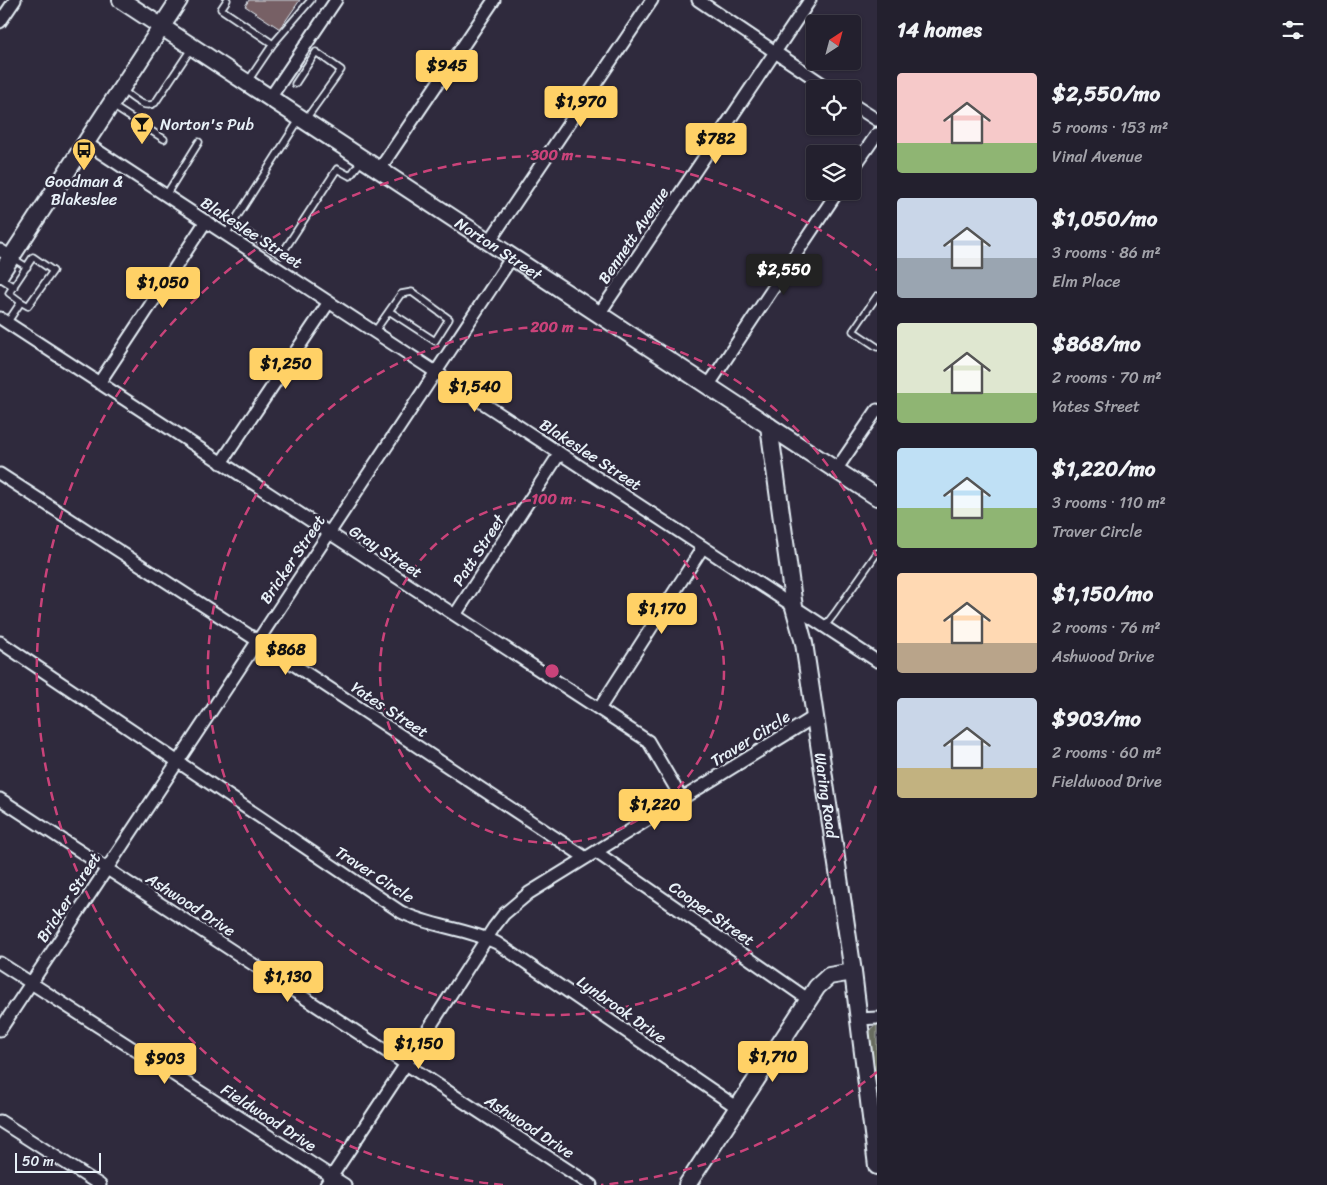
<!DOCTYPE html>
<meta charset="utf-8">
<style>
body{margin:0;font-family:Sriracha,sans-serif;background:#2f2d3a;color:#f1f3f6;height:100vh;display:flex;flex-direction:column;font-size:19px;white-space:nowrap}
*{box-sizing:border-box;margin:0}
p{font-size:16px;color:#a3a3aa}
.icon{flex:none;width:28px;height:28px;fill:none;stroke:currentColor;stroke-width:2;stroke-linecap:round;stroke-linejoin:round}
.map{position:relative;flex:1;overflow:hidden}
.panel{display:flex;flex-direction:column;background:#23202e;width:450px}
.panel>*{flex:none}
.needle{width:32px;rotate:36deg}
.controls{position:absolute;left:806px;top:15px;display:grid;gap:10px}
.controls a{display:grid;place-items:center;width:55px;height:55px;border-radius:5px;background:#23202e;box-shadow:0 1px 4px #0004,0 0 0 1px #403e4a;font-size:25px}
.scale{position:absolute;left:15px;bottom:12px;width:86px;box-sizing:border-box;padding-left:5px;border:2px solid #e8f1f8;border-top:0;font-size:14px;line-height:18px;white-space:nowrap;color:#e8f1f8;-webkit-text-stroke:4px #2f2a3d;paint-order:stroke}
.price{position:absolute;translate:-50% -42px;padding:0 11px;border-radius:5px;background:#ffd166;color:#111;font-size:16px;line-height:32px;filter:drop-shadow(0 1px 2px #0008)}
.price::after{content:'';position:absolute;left:50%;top:30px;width:15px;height:11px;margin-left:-8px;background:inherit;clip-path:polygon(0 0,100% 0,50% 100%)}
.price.active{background:#222;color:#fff}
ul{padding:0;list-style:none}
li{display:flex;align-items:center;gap:15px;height:125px;padding:0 20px}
li span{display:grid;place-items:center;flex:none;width:140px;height:100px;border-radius:5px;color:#555}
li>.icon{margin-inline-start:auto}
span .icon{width:60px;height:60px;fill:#fffc;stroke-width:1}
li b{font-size:21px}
h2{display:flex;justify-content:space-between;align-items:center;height:60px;padding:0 20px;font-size:21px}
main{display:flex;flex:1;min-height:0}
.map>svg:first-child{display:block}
.green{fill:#686c5e;stroke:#a8aeab}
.building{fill:#776165;stroke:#e8f1f8}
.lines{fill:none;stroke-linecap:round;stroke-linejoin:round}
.lane-casing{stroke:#e8f1f8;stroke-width:9}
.street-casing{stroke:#e8f1f8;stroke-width:15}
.secondary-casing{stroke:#e8f1f8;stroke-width:20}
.lane{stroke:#2f2a3d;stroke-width:5.5}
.street{stroke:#2f2a3d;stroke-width:11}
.secondary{stroke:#2f2a3d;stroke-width:16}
.ring{fill:none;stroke:#ca437a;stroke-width:2.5;stroke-dasharray:9 6}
.labels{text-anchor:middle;stroke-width:5;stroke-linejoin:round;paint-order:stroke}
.poi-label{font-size:16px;fill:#e8f1f8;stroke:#2f2a3d;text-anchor:start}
.street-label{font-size:16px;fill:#e8f1f8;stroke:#2f2a3d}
.centre{fill:#ca437a;stroke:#2f2a3d;stroke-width:2.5}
.ring-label{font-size:15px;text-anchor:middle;font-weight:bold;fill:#ca437a;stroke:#2f2a3d;stroke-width:5;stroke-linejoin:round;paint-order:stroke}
</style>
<main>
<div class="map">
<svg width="877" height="1185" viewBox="0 0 877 1185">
<rect width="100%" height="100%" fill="#2f2a3d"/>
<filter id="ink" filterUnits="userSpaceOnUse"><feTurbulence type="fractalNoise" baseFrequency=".02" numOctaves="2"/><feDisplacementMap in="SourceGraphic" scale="10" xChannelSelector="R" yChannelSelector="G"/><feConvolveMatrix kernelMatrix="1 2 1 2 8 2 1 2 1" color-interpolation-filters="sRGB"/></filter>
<g filter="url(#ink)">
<!-- green -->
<path class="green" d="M877 1025V1091L869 1035 871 1028Z"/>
<!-- building -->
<path class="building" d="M249 0H300L280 29 245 6Z"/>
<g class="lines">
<!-- lane casing -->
<g class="lane-casing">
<path id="lane" d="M227 0 221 9 273 44 248 81
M273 44 311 0
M295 84 316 52 341 70 306 119
M122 90C132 97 144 110 155 103L191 49
M111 105 164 139
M166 195 199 142
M233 223 281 255 337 169 350 176 362 160
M226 234 299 120
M11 257 27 267
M0 278 14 287
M877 296 853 331 877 347
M7 323 21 302 28 306 53 271 33 257 9 293 21 302
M375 331 401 294 412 292 449 319 435 341 389 311
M825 626 835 613 877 553"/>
</g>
<!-- street casing -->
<g class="street-casing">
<path id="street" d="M698 0 830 89
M0 22 15 0
M270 98 336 0
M852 104 877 120
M86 143 877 661
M379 170 494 0
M852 170 877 134
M489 242 652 0
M0 250 11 257
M599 314 810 0
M0 318 648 741 682 799
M99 383 206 221
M708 386 838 191
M221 463 329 302
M836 470 877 410
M0 474 258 641 586 858
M455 615 560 453
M0 642 401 912C431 927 466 928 497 943L738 1108
M599 709 703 547
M0 799 591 1185
M596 852 809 1000
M0 963 345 1185
M859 1019 877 1018
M0 1030 512 257
M0 1121 100 1185
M326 1185 406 1064 494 927 504 914 529 893 814 717"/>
</g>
<!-- secondary casing -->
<g class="secondary-casing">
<g id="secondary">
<path id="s1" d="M121 0 877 497"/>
<path d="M0 274 179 0"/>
<path id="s2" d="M769 426 794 607 804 643 853 972 877 1166"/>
<path d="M687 1185 817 987 829 976 853 972"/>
</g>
</g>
<!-- lane -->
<use href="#lane" class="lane"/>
<!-- street -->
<use href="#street" class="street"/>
<!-- secondary -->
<use href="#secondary" class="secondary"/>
</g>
</g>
<!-- distance rings -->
<g class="ring">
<circle cx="552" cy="671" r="172"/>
<path d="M876 786A344 344 0 1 1 876 556"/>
<path d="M877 1072A516 516 0 0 1 601 1185M503 1185A516 516 0 1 1 877 270"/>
</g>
<!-- icons -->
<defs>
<g id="bar-pin" transform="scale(1.25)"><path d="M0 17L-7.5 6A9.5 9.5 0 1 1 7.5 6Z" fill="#ffd166" stroke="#2f2a3d"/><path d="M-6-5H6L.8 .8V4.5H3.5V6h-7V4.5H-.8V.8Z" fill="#111"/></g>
<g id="bus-pin" transform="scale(1.25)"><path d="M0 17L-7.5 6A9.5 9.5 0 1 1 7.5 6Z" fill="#ffd166" stroke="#2f2a3d"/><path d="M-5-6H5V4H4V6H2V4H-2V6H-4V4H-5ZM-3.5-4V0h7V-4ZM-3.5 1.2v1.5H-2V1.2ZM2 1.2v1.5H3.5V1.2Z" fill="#111"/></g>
</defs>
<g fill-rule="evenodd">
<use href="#bar-pin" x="142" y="124"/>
<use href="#bus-pin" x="84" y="150"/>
</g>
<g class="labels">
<!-- poi labels -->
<g class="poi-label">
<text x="160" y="130">Norton's Pub</text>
<text x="84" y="187" text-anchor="middle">Goodman &amp;<tspan x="84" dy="18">Blakeslee</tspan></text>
</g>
<!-- street labels -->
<g class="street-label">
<text transform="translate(252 232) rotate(33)" y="6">Blakeslee Street</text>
<text transform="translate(633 235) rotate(-56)" y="6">Bennett Avenue</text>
<text dy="6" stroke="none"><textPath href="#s1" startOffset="452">Norton Street</textPath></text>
<text transform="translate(591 454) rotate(33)" y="6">Blakeslee Street</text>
<text transform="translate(478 550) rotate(-57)" y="6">Patt Street</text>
<text transform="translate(386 551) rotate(33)" y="6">Gray Street</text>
<text transform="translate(292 559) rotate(-56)" y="6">Bricker Street</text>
<text transform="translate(390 709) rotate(33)" y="6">Yates Street</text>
<text transform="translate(750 738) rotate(-32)" y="6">Traver Circle</text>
<text dy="6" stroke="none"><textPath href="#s2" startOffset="374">Waring Road</textPath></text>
<text transform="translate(375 874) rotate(33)" y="6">Traver Circle</text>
<text transform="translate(68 897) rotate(-57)" y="6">Bricker Street</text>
<text transform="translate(191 904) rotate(33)" y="6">Ashwood Drive</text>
<text transform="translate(712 913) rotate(35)" y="6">Cooper Street</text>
<text transform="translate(622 1009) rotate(35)" y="6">Lynbrook Drive</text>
<text transform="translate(269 1117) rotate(33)" y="6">Fieldwood Drive</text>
<text transform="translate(530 1126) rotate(33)" y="6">Ashwood Drive</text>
</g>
</g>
<circle cx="552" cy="671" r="8" class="centre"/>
<g class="ring-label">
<text x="552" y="160">300 m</text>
<text x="552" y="332">200 m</text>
<text x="552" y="504">100 m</text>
</g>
</svg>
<div class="controls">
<a><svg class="needle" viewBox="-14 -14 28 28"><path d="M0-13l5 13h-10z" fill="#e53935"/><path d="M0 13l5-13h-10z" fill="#a3a3aa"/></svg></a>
<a><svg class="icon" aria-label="locate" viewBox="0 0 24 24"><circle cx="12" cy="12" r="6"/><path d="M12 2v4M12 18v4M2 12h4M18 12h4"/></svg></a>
<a><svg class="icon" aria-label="layers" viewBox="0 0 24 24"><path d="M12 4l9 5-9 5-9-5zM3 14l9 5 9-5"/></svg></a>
</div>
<div class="scale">50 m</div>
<b class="price" style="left:447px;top:92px">$945</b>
<b class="price" style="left:581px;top:128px">$1,970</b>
<b class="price" style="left:716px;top:165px">$782</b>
<b class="price active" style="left:784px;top:296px">$2,550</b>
<b class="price" style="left:163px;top:309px">$1,050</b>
<b class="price" style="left:286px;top:390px">$1,250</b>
<b class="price" style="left:475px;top:413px">$1,540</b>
<b class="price" style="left:662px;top:635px">$1,170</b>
<b class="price" style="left:286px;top:676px">$868</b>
<b class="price" style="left:655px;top:831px">$1,220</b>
<b class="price" style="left:288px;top:1003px">$1,130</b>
<b class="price" style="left:419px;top:1070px">$1,150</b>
<b class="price" style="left:773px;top:1083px">$1,710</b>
<b class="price" style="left:165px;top:1085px">$903</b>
</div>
<section class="panel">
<h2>14 homes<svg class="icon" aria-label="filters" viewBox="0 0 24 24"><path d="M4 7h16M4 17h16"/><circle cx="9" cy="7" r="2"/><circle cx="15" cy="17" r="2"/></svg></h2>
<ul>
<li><span style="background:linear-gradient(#f6c9c9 70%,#8fb573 0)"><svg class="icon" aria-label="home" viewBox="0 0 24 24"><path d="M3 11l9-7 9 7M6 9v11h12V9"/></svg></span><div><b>$2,550/mo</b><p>5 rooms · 153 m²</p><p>Vinal Avenue</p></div></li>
<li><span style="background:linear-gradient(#c9d6e8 60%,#9aa5b1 0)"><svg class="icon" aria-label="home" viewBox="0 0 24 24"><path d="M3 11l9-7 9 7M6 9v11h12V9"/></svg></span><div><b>$1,050/mo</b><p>3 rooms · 86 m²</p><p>Elm Place</p></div></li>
<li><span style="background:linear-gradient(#dfe7d0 70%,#8fb573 0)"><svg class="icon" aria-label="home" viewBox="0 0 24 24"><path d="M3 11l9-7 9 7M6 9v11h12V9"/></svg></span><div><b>$868/mo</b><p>2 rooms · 70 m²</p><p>Yates Street</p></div></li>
<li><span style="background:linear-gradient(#bfe0f5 60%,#8fb573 0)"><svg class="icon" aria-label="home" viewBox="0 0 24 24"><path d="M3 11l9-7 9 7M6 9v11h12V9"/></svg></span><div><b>$1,220/mo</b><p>3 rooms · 110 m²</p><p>Traver Circle</p></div></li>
<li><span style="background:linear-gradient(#ffd9b3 70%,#b9a48a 0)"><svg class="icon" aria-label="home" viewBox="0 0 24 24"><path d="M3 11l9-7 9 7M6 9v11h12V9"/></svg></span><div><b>$1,150/mo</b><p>2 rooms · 76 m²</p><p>Ashwood Drive</p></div></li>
<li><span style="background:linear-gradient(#c9d6e8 70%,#c2b280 0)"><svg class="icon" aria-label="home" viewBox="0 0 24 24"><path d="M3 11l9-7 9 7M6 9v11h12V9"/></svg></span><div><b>$903/mo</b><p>2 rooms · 60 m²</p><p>Fieldwood Drive</p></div></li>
</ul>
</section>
</main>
